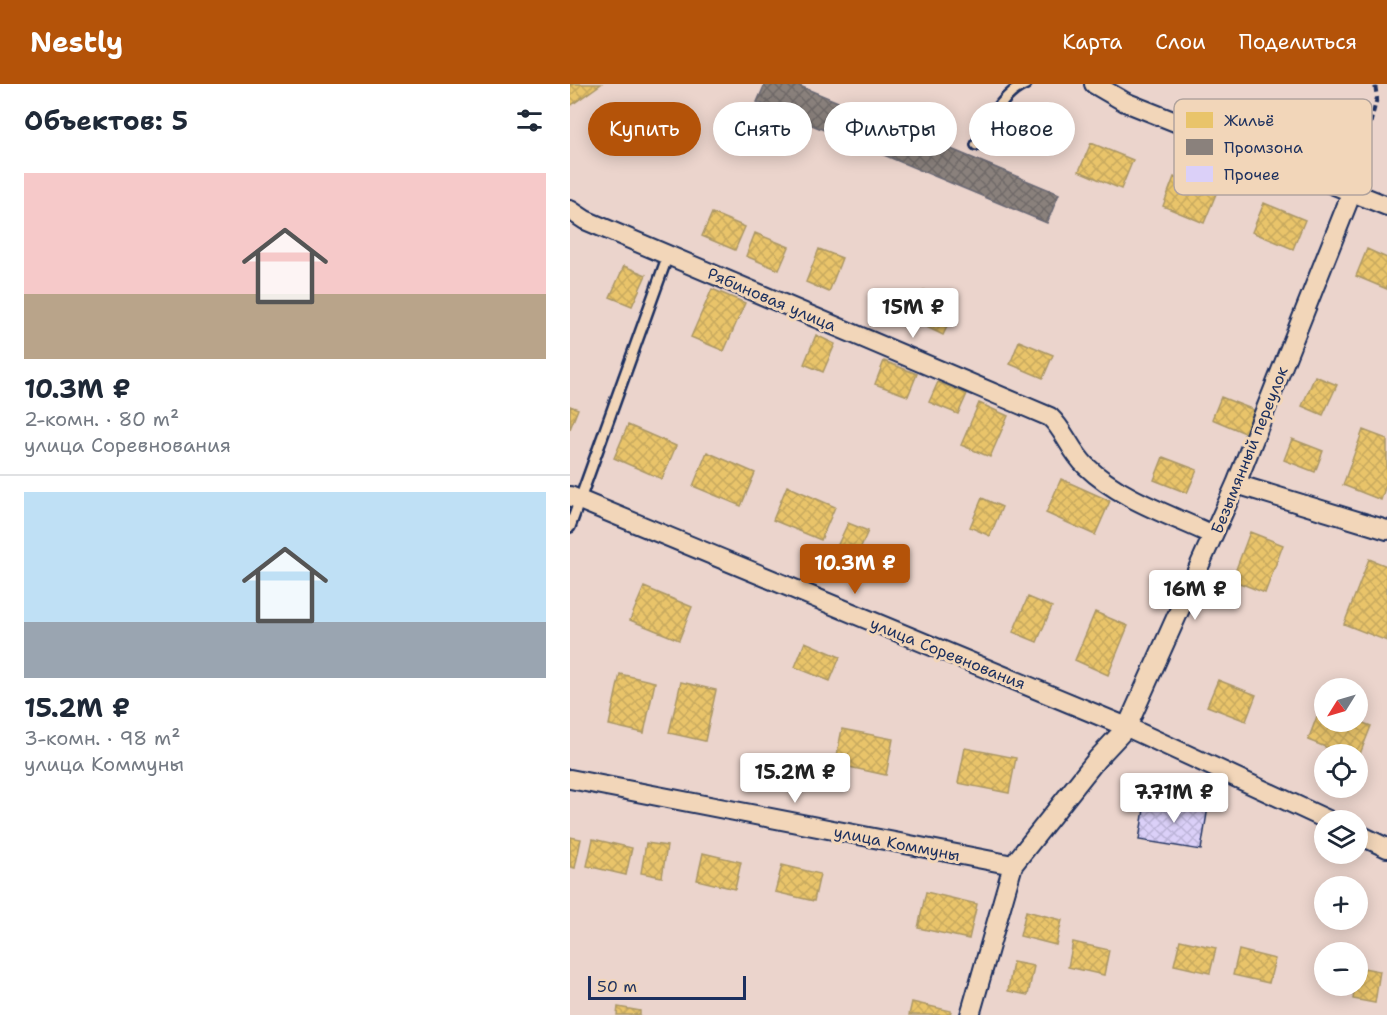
<!DOCTYPE html>
<html lang="ru">
<meta charset="utf-8">
<style>
body{margin:0;font-family:"Shantell Sans",sans-serif;background:#f2f2f3;color:#1f2937;height:100vh;display:flex;flex-direction:column;font-size:22px;white-space:nowrap}
*{box-sizing:border-box;margin:0}
p{font-size:20px;color:#747a83}
.icon{flex:none;width:33px;height:33px;fill:none;stroke:currentColor;stroke-width:2;stroke-linecap:round;stroke-linejoin:round}
.map{position:relative;flex:1;overflow:hidden}
.sheet{display:flex;flex-direction:column;background:#fff;width:570px}
.sheet>*{flex:none}
.guide{position:absolute;left:18px;top:18px;width:570px;height:54px;display:flex;gap:12px}
.needle{width:39px;rotate:233deg}
.buttons{position:absolute;left:744px;top:594px;display:grid;gap:12px}
.buttons a{display:grid;place-items:center;width:54px;height:54px;border-radius:50%;background:#fff;box-shadow:0 3px 15px #0003;font-size:30px}
.scale{position:absolute;left:18px;bottom:15px;width:158px;box-sizing:border-box;padding-left:6px;border:3px solid #1b2f5e;border-top:0;font-size:16px;line-height:21px;white-space:nowrap;color:#1b2f5e;-webkit-text-stroke:4px #f2d6b9;paint-order:stroke}
.price{position:absolute;translate:-50% -51px;padding:0 14px;border-radius:6px;background:#fff;color:#222;font-size:20px;line-height:39px;filter:drop-shadow(0 2px 3px #0008)}
.price::after{content:'';position:absolute;left:50%;top:36px;width:18px;height:14px;margin-left:-9px;background:inherit;clip-path:polygon(0 0,100% 0,50% 100%)}
.price.selected{background:#b45309;color:#fff}
ul{padding:0;list-style:none}
li{display:grid;align-content:center;gap:12px;height:318px;padding:0 24px}
li+li{border-top:2px solid #e0e1e3}
li span{display:grid;place-items:center;height:186px;border-radius:0px;color:#555}
li>.icon{margin-inline-start:auto}
span .icon{width:108px;height:108px;fill:#fffc;stroke-width:1}
li b{font-size:26px}
h2{display:flex;justify-content:space-between;align-items:center;height:72px;padding:0 24px;font-size:26px}
.chip{padding:0 21px;border-radius:27px;background:#fff;box-shadow:0 3px 15px #0003;font-size:21px;line-height:54px}
.chip.selected{background:#b45309;color:#fff}
header{display:flex;align-items:center;gap:36px;box-sizing:border-box;height:84px;padding:0 30px;background:#b45309;color:#fff}
header strong{font-size:28px}
nav{display:flex;gap:33px;margin-inline-start:auto;font-size:21px}
main{display:flex;flex:1;min-height:0}
.map>svg:first-child{display:block}
.homes{fill:url(#homes-cross-hatch);stroke:#ab9766;stroke-width:1.5}
.industry{fill:url(#industry-cross-hatch);stroke:#696873;stroke-width:1.5}
.building{fill:url(#building-cross-hatch);stroke:#1b2f5e;stroke-width:1.5}
.lines{fill:none;stroke-linecap:round;stroke-linejoin:round}
.lane-casing{stroke:#1b2f5e;stroke-width:14}
.street-casing{stroke:#1b2f5e;stroke-width:22}
.path{stroke:#1b2f5e;stroke-width:4;stroke-dasharray:6 4.5;stroke-linecap:butt}
.lane{stroke:#f2d6b9;stroke-width:9}
.street{stroke:#f2d6b9;stroke-width:18}
.labels{text-anchor:middle;stroke-width:6;stroke-linejoin:round;paint-order:stroke}
.street-label{font-size:16px;fill:#1b2f5e;stroke:#f2d6b9}
.key{fill:#f2d6b9;stroke:#b2a49e;stroke-width:1.5}
.key-label{font-size:16px;fill:#1b2f5e}
</style>
<header>
<strong>Nestly</strong>
<nav><a>Карта</a><a>Слои</a><a>Поделиться</a></nav>
</header>
<main>
<section class="sheet">
<h2>Объектов: 5<svg class="icon" aria-label="filters" viewBox="0 0 24 24"><path d="M4 7h16M4 17h16"/><circle cx="9" cy="7" r="2"/><circle cx="15" cy="17" r="2"/></svg></h2>
<ul>
<li><span style="background:linear-gradient(#f6c9c9 65%,#b9a48a 0)"><svg class="icon" aria-label="home" viewBox="0 0 24 24"><path d="M3 11l9-7 9 7M6 9v11h12V9"/></svg></span><div><b>10.3M ₽</b><p>2-комн. · 80 m²</p><p>улица Соревнования</p></div></li>
<li><span style="background:linear-gradient(#bfe0f5 70%,#9aa5b1 0)"><svg class="icon" aria-label="home" viewBox="0 0 24 24"><path d="M3 11l9-7 9 7M6 9v11h12V9"/></svg></span><div><b>15.2M ₽</b><p>3-комн. · 98 m²</p><p>улица Коммуны</p></div></li>
</ul>
</section>
<div class="map">
<svg width="817" height="931" viewBox="0 0 817 931">
<defs>
<pattern id="homes-cross-hatch" width="8" height="8" patternUnits="userSpaceOnUse" patternTransform="scale(1.5)"><rect width="8" height="8" fill="#e9c46a"/><path d="M0 0l8 8M0 8l8-8" fill="none" stroke="#c7a95e"/></pattern>
<pattern id="industry-cross-hatch" width="8" height="8" patternUnits="userSpaceOnUse" patternTransform="scale(1.5)"><rect width="8" height="8" fill="#8a817c"/><path d="M0 0l8 8M0 8l8-8" fill="none" stroke="#706a69"/></pattern>
<pattern id="building-cross-hatch" width="8" height="8" patternUnits="userSpaceOnUse" patternTransform="scale(1.5)"><rect width="8" height="8" fill="#dbd0f8"/><path d="M0 0l8 8M0 8l8-8" fill="none" stroke="#bbb3d7"/></pattern>
</defs>
<rect width="100%" height="100%" fill="#ebd4cc"/>
<filter id="ink" filterUnits="userSpaceOnUse"><feTurbulence type="fractalNoise" baseFrequency=".0167" numOctaves="2"/><feDisplacementMap in="SourceGraphic" scale="12" xChannelSelector="R" yChannelSelector="G"/><feConvolveMatrix kernelMatrix="1 2 1 2 8 2 1 2 1" color-interpolation-filters="sRGB"/></filter>
<g filter="url(#ink)">
<!-- homes -->
<path class="homes" d="M0 0H31L0 22Z
M521 59 563 76 551 105 509 87Z
M604 93 646 110 634 139 593 122Z
M694 119 735 136 723 165 682 148Z
M142 129 175 143 165 166 132 152Z
M185 149 219 163 209 186 176 172Z
M249 165 272 174 259 208 236 198Z
M797 165 817 174V205L786 192Z
M54 182 76 191 62 222 40 213Z
M142 205 175 219 154 267 121 253Z
M354 206 387 222 373 251 340 235Z
M246 251 265 260 253 288 234 280Z
M449 257 483 271 473 294 440 280Z
M314 277 347 290 338 312 305 300Z
M745 292 767 301 753 331 732 322Z
M368 298 397 310 388 330 359 318Z
M651 313 684 326 675 349 642 335Z
M409 319 438 332 420 373 391 361Z
M0 322 8 325 0 345Z
M58 341 106 362 92 395 44 374Z
M793 346 817 355V398L811 416 773 401Z
M722 355 753 367 745 388 714 376Z
M137 368 185 389 171 422 123 402Z
M593 373 627 386 617 409 584 396Z
M491 395 540 417 525 451 476 429Z
M217 402 265 423 251 456 203 436Z
M412 414 432 423 420 452 400 443Z
M278 439 298 447 285 476 265 467Z
M680 448 713 461 695 509 662 496Z
M799 475 817 482V557L774 540Z
M74 503 122 523 109 556 60 536Z
M458 513 482 523 467 558 443 548Z
M525 528 558 542 538 591 505 576Z
M235 558 270 573 260 597 225 583Z
M50 590 85 598 74 649 39 641Z
M648 596 686 611 676 637 637 622Z
M111 598 146 606 135 657 99 649Z
M751 622 754 624V638L788 637 801 642 788 675V670H773L738 656Z
M272 645 323 655 316 691 265 680Z
M395 664 446 674 439 709 388 699Z
M0 753 11 755 5 784 0 783Z
M23 755 62 764 56 791 17 782Z
M76 759 97 762 92 793 71 789Z
M133 769 171 778 165 805 127 796Z
M212 781 250 790 244 817 205 808Z
M356 808 407 820 399 855 348 844Z
M456 827 492 836 486 861 450 852Z
M610 856 646 864 640 889 604 881Z
M503 858 539 866 534 891 498 883Z
M669 866 705 875 699 899 663 891Z
M443 878 464 882 458 911 438 907Z
M788 883 810 887 805 919 783 915 785 902H788Z
M342 918 381 927 380 931H339Z
M48 923 70 927V931H47Z"/>
<!-- industry -->
<path class="industry" d="M195 0H225L489 110 477 139 187 18Z"/>
<!-- building -->
<path class="building" d="M576 713 638 723 631 766 569 756Z"/>
<g class="lines">
<!-- lane casing -->
<g class="lane-casing">
<path id="lane" d="M406 61C419 39 431 10 456 0
M0 443 98 171"/>
</g>
<!-- street casing -->
<g class="street-casing">
<path id="street" d="M524 0 555 18 817 122
M0 126 15 136 480 333C495 347 501 368 516 382 550 415 601 431 643 451
M666 400 817 446
M0 412 557 643 758 736
M0 695 443 781
M788 750 817 764
M400 931 443 781 527 675 557 643 666 400 782 108"/>
</g>
<!-- path -->
<path class="path" d="M787 90 807 14 805 0"/>
<!-- lane -->
<use href="#lane" class="lane"/>
<!-- street -->
<use href="#street" class="street"/>
</g>
</g>
<g class="labels">
<!-- street labels -->
<g class="street-label">
<text transform="translate(202 215) rotate(23)" y="6">Рябиновая улица</text>
<text transform="translate(679 366) rotate(-68)" y="6">Безымянный переулок</text>
<text transform="translate(378 569) rotate(22)" y="6">улица Соревнования</text>
<text transform="translate(327 759) rotate(11)" y="6">улица Коммуны</text>
</g>
</g>
<!-- legend -->
<rect x="604" y="15" width="198" height="96" rx="9" class="key"/>
<rect x="616" y="28" width="27" height="16" fill="#e9c46a"/>
<rect x="616" y="55" width="27" height="16" fill="#8a817c"/>
<rect x="616" y="82" width="27" height="16" fill="#dbd0f8"/>
<g class="key-label">
<text x="654" y="42">Жильё</text>
<text x="654" y="69">Промзона</text>
<text x="654" y="96">Прочее</text>
</g>
</svg>
<div class="buttons">
<a><svg class="needle" viewBox="-14 -14 28 28"><path d="M0-13l5 13h-10z" fill="#e53935"/><path d="M0 13l5-13h-10z" fill="#747a83"/></svg></a>
<a><svg class="icon" aria-label="locate" viewBox="0 0 24 24"><circle cx="12" cy="12" r="6"/><path d="M12 2v4M12 18v4M2 12h4M18 12h4"/></svg></a>
<a><svg class="icon" aria-label="layers" viewBox="0 0 24 24"><path d="M12 4l9 5-9 5-9-5zM3 14l9 5 9-5"/></svg></a>
<a>+</a>
<a>−</a>
</div>
<div class="scale">50 m</div>
<b class="price" style="left:343px;top:255px">15M ₽</b>
<b class="price selected" style="left:285px;top:511px">10.3M ₽</b>
<b class="price" style="left:625px;top:537px">16M ₽</b>
<b class="price" style="left:225px;top:720px">15.2M ₽</b>
<b class="price" style="left:604px;top:740px">7.71M ₽</b>
<div class="guide">
<a class="chip selected">Купить</a>
<a class="chip">Снять</a>
<a class="chip">Фильтры</a>
<a class="chip">Новое</a>
</div>
</div>
</main>
